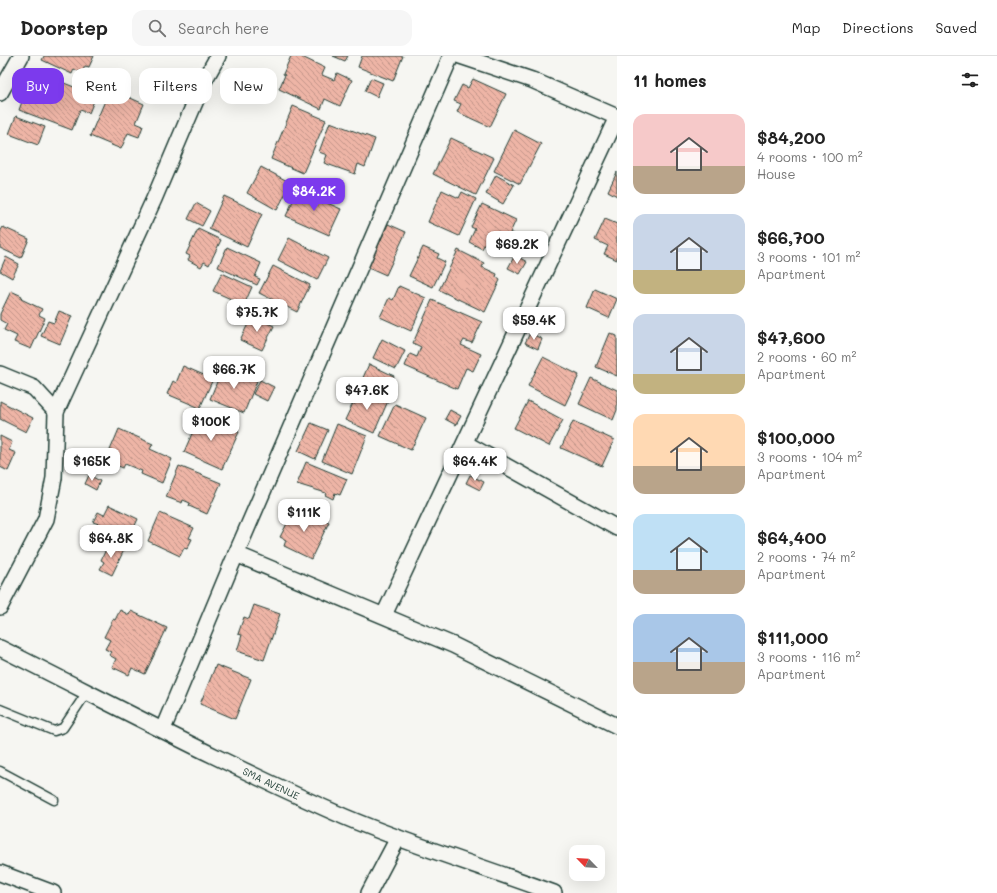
<!DOCTYPE html>
<meta charset="utf-8">
<style>
body{margin:0;font-family:Mali,sans-serif;background:#f6f6f6;color:#222;height:100vh;display:flex;flex-direction:column;font-size:15px;white-space:nowrap}
*{box-sizing:border-box;margin:0}
p{font-size:13px;color:#767676}
.icon{flex:none;width:22px;height:22px;fill:none;stroke:currentColor;stroke-width:2;stroke-linecap:round;stroke-linejoin:round}
.map{position:relative;flex:1;overflow:hidden}
.details{display:flex;flex-direction:column;background:#fff;width:380px}
.details>*{flex:none}
.top-card{position:absolute;left:12px;top:12px;width:380px;height:36px;display:flex;gap:8px}
.needle{width:26px;rotate:295deg}
.buttons{position:absolute;left:569px;top:789px;display:grid;gap:8px}
.buttons a{display:grid;place-items:center;width:36px;height:36px;border-radius:8px;background:#fff;box-shadow:0 4px 16px #0002;font-size:20px}
.price{position:absolute;translate:-50% -34px;padding:0 9px;border-radius:8px;background:#fff;color:#222;font-size:13px;line-height:26px;filter:drop-shadow(0 1px 2px #0008)}
.price::after{content:'';position:absolute;left:50%;top:24px;width:12px;height:9px;margin-left:-6px;background:inherit;clip-path:polygon(0 0,100% 0,50% 100%)}
.price.active{background:#7c3aed;color:#fff}
ul{padding:0;list-style:none}
li{display:flex;align-items:center;gap:12px;height:100px;padding:0 16px}
li span{display:grid;place-items:center;flex:none;width:112px;height:80px;border-radius:12px;color:#555}
li>.icon{margin-inline-start:auto}
span .icon{width:48px;height:48px;fill:#fffc;stroke-width:1}
li b{font-size:17px}
h2{display:flex;justify-content:space-between;align-items:center;height:48px;padding:0 16px;font-size:17px}
.tag{padding:0 14px;border-radius:12px;background:#fff;box-shadow:0 4px 16px #0002;font-size:14px;line-height:36px}
.tag.active{background:#7c3aed;color:#fff}
header{display:flex;align-items:center;gap:24px;box-sizing:border-box;height:56px;padding:0 20px;background:#fff;border-bottom:1px solid #e0e0e0}
header strong{font-size:19px}
nav{display:flex;gap:22px;margin-inline-start:auto;font-size:14px}
.search{width:280px;height:36px;background:#f6f6f6;display:flex;align-items:center;gap:10px;box-sizing:border-box;padding:0 14px;border-radius:12px;color:#767676;font-size:15px}
main{display:flex;flex:1;min-height:0}
.map>svg:first-child{display:block}
.building{fill:url(#building-back-hatch);stroke:#1f3d34}
.lines{fill:none;stroke-linecap:round;stroke-linejoin:round}
.lane-casing{stroke:#1f3d34;stroke-width:11}
.street-casing{stroke:#1f3d34;stroke-width:18}
.lane{stroke:#f6f6f2;stroke-width:8}
.street{stroke:#f6f6f2;stroke-width:15}
.labels{text-anchor:middle;stroke-width:3;stroke-linejoin:round;paint-order:stroke}
.street-label{font-size:10px;fill:#1f3d34;stroke:#f6f6f2}
</style>
<header>
<strong>Doorstep</strong>
<div class="search"><svg class="icon" aria-label="search" viewBox="0 0 24 24"><circle cx="10" cy="10" r="6"/><path d="M15 15l6 6"/></svg>Search here</div>
<nav><a>Map</a><a>Directions</a><a>Saved</a></nav>
</header>
<main>
<div class="map">
<svg width="617" height="837" viewBox="0 0 617 837">
<defs>
<pattern id="building-back-hatch" width="6" height="6" patternUnits="userSpaceOnUse"><rect width="6" height="6" fill="#eeb5a6"/><path d="M-1 5l2 2M0 0l6 6M5-1l2 2" fill="none" stroke="#c09488"/></pattern>
</defs>
<rect width="100%" height="100%" fill="#f6f6f2"/>
<filter id="ink" filterUnits="userSpaceOnUse"><feTurbulence type="fractalNoise" baseFrequency=".025" numOctaves="2"/><feDisplacementMap in="SourceGraphic" scale="8" xChannelSelector="R" yChannelSelector="G"/><feConvolveMatrix kernelMatrix="1 2 1 2 8 2 1 2 1" color-interpolation-filters="sRGB"/></filter>
<g filter="url(#ink)">
<!-- building -->
<path class="building" d="M44 0H94L89 11 85 10 82 17 74 13 72 18 42 4Z
M291 0H300L325 12 322 19 334 24 337 17 352 24 340 50 325 43 321 53 279 33 285 19 283 18Z
M333 0H348L345 5Z
M362 0H403L393 25 358 11Z
M42 18 96 40 89 57 80 54 72 74 19 54 23 43 26 45 34 26 38 28Z
M371 22 383 27 377 41 365 35Z
M473 23 506 38 490 71 457 56 461 48 454 45 462 29 468 32Z
M110 33 144 48 136 67 143 70 139 81 128 77 121 93 90 80Z
M293 50 326 64 303 117 271 103Z
M16 60 45 71 38 89 9 78Z
M330 66 375 83 365 111 358 108 355 118 324 107 327 99 319 96Z
M514 74 541 88 520 128 494 115Z
M451 82 494 102 476 139 433 118Z
M261 111 291 127 277 154 247 137Z
M617 116V140L608 135Z
M496 119 514 129 503 148 486 138Z
M298 134 341 153 329 179 286 160Z
M442 134 459 142 462 136 476 143 459 180 428 166Z
M224 140 262 158 247 191 209 173Z
M196 147 210 155 202 170 188 163Z
M482 148 516 164 510 177 514 178 507 193 487 183 482 193 469 186 475 173 471 171Z
M605 163 617 168V204L604 198 608 190 595 184Z
M388 168 406 176 386 219 368 211Z
M3 171 29 183 21 202 0 192V176Z
M198 173 221 184 209 209 204 206 201 211 188 204 190 200 186 198Z
M289 182 328 202 317 224 278 204Z
M227 191 261 207 255 221 260 223 257 229 218 211Z
M423 191 439 198 437 202 445 206 433 231 409 220Z
M458 194 484 207 482 211 497 218 496 221 500 224 485 256 439 234Z
M515 199 527 206 520 218 508 212Z
M6 201 19 208 12 222 0 215Z
M273 210 310 229 297 256 259 237Z
M222 217 252 231 244 249 213 235Z
M399 230 426 242 411 275 380 261 389 242 393 244Z
M595 233 617 243 609 262 587 252Z
M11 235 22 240 21 243 42 253 39 259 45 262 31 293 14 286 17 280 4 274 7 268 0 264V258Z
M432 244 482 266 472 287 464 284 461 289 481 298 473 315 466 312 457 333 405 310 410 298 417 301 421 291 413 287Z
M59 255 72 260 60 288 41 280 48 265 54 267Z
M252 260 274 270 262 294 240 284Z
M530 277 542 283 538 293 525 287Z
M610 277 617 280V320L596 311Z
M382 283 405 295 396 313 373 302Z
M543 301 579 319 565 349 528 330Z
M369 308 394 320 387 335 362 324Z
M183 310 213 323 200 352 167 338 173 325 176 327Z
M223 311 257 325 244 357 210 343Z
M591 322 617 334V354L613 364 579 348Z
M260 324 274 331 267 345 253 338Z
M362 333 388 345 374 377 345 364 353 347 355 348Z
M0 345 33 362 26 376 0 363Z
M528 345 563 364 549 390 514 372Z
M395 348 426 362 411 394 380 380Z
M450 354 461 360 456 369 445 363Z
M200 359 239 376 222 413 184 396Z
M573 365 614 384 602 410 561 392Z
M311 367 328 374 315 403 298 395Z
M337 368 367 380 352 418 322 405Z
M119 373 153 388 150 393 172 403 162 427 141 418 142 415 125 408 123 412 109 406 112 400 108 399Z
M0 380 12 386 9 394 16 397 8 415 0 411Z
M306 406 347 423 340 439 335 437 333 443 325 439 326 437 297 428Z
M179 410 221 427 207 458 189 450 190 447 183 444 182 447 166 441Z
M89 419 100 425 96 434 85 428Z
M470 419 484 426 480 434 466 427Z
M109 449 138 463 125 491 95 476 99 468 93 466 98 456 104 459Z
M303 453 329 466 311 503 284 490 286 484 280 481 293 456 300 459Z
M160 457 194 472 189 482 192 483 187 493 184 492 180 500 148 485Z
M109 487 124 494 112 519 100 513 104 506 101 504Z
M254 549 280 558 264 604 237 595 242 579 238 578 244 561 249 563Z
M120 554 129 559 131 555 167 572 145 618 132 612 129 619 112 611 116 603 109 599 111 596 105 593 110 584 104 581 113 563 115 564Z
M216 609 251 623 235 663 200 648Z"/>
<g class="lines">
<!-- lane casing -->
<g class="lane-casing">
<path id="lane" d="M0 653 54 675 63 672 87 636
M0 715 54 744"/>
</g>
<!-- street casing -->
<g class="street-casing">
<g id="street">
<path d="M460 0 532 24 617 61"/>
<path d="M0 37 21 0"/>
<path d="M0 318 34 332 56 356 54 422 46 463 0 551"/>
<path d="M56 356 154 143 204 25 218 0"/>
<path d="M465 387 617 472"/>
<path d="M236 498 453 589 617 670"/>
<path d="M384 559 617 61"/>
<path id="s1" d="M0 592C114 649 228 710 345 761 413 790 484 811 554 837"/>
<path d="M163 673 236 498 451 0"/>
<path d="M0 817 53 837"/>
<path d="M369 837 398 782"/>
</g>
</g>
<!-- lane -->
<use href="#lane" class="lane"/>
<!-- street -->
<use href="#street" class="street"/>
</g>
</g>
<g class="labels">
<!-- street labels -->
<g class="street-label">
<text dy="4" stroke="none"><textPath href="#s1" startOffset="303">SMA AVENUE</textPath></text>
</g>
</g>
</svg>
<div class="buttons">
<a><svg class="needle" viewBox="-14 -14 28 28"><path d="M0-13l5 13h-10z" fill="#e53935"/><path d="M0 13l5-13h-10z" fill="#767676"/></svg></a>
</div>
<b class="price active" style="left:314px;top:156px">$84.2K</b>
<b class="price" style="left:517px;top:209px">$69.2K</b>
<b class="price" style="left:257px;top:277px">$75.7K</b>
<b class="price" style="left:534px;top:285px">$59.4K</b>
<b class="price" style="left:234px;top:334px">$66.7K</b>
<b class="price" style="left:367px;top:355px">$47.6K</b>
<b class="price" style="left:211px;top:386px">$100K</b>
<b class="price" style="left:92px;top:426px">$165K</b>
<b class="price" style="left:475px;top:426px">$64.4K</b>
<b class="price" style="left:304px;top:477px">$111K</b>
<b class="price" style="left:111px;top:503px">$64.8K</b>
<div class="top-card">
<a class="tag active">Buy</a>
<a class="tag">Rent</a>
<a class="tag">Filters</a>
<a class="tag">New</a>
</div>
</div>
<section class="details">
<h2>11 homes<svg class="icon" aria-label="filters" viewBox="0 0 24 24"><path d="M4 7h16M4 17h16"/><circle cx="9" cy="7" r="2"/><circle cx="15" cy="17" r="2"/></svg></h2>
<ul>
<li><span style="background:linear-gradient(#f6c9c9 65%,#b9a48a 0)"><svg class="icon" aria-label="home" viewBox="0 0 24 24"><path d="M3 11l9-7 9 7M6 9v11h12V9"/></svg></span><div><b>$84,200</b><p>4 rooms · 100 m²</p><p>House</p></div></li>
<li><span style="background:linear-gradient(#c9d6e8 70%,#c2b280 0)"><svg class="icon" aria-label="home" viewBox="0 0 24 24"><path d="M3 11l9-7 9 7M6 9v11h12V9"/></svg></span><div><b>$66,700</b><p>3 rooms · 101 m²</p><p>Apartment</p></div></li>
<li><span style="background:linear-gradient(#c9d6e8 75%,#c2b280 0)"><svg class="icon" aria-label="home" viewBox="0 0 24 24"><path d="M3 11l9-7 9 7M6 9v11h12V9"/></svg></span><div><b>$47,600</b><p>2 rooms · 60 m²</p><p>Apartment</p></div></li>
<li><span style="background:linear-gradient(#ffd9b3 65%,#b9a48a 0)"><svg class="icon" aria-label="home" viewBox="0 0 24 24"><path d="M3 11l9-7 9 7M6 9v11h12V9"/></svg></span><div><b>$100,000</b><p>3 rooms · 104 m²</p><p>Apartment</p></div></li>
<li><span style="background:linear-gradient(#bfe0f5 70%,#b9a48a 0)"><svg class="icon" aria-label="home" viewBox="0 0 24 24"><path d="M3 11l9-7 9 7M6 9v11h12V9"/></svg></span><div><b>$64,400</b><p>2 rooms · 74 m²</p><p>Apartment</p></div></li>
<li><span style="background:linear-gradient(#a9c7e8 60%,#b9a48a 0)"><svg class="icon" aria-label="home" viewBox="0 0 24 24"><path d="M3 11l9-7 9 7M6 9v11h12V9"/></svg></span><div><b>$111,000</b><p>3 rooms · 116 m²</p><p>Apartment</p></div></li>
</ul>
</section>
</main>
